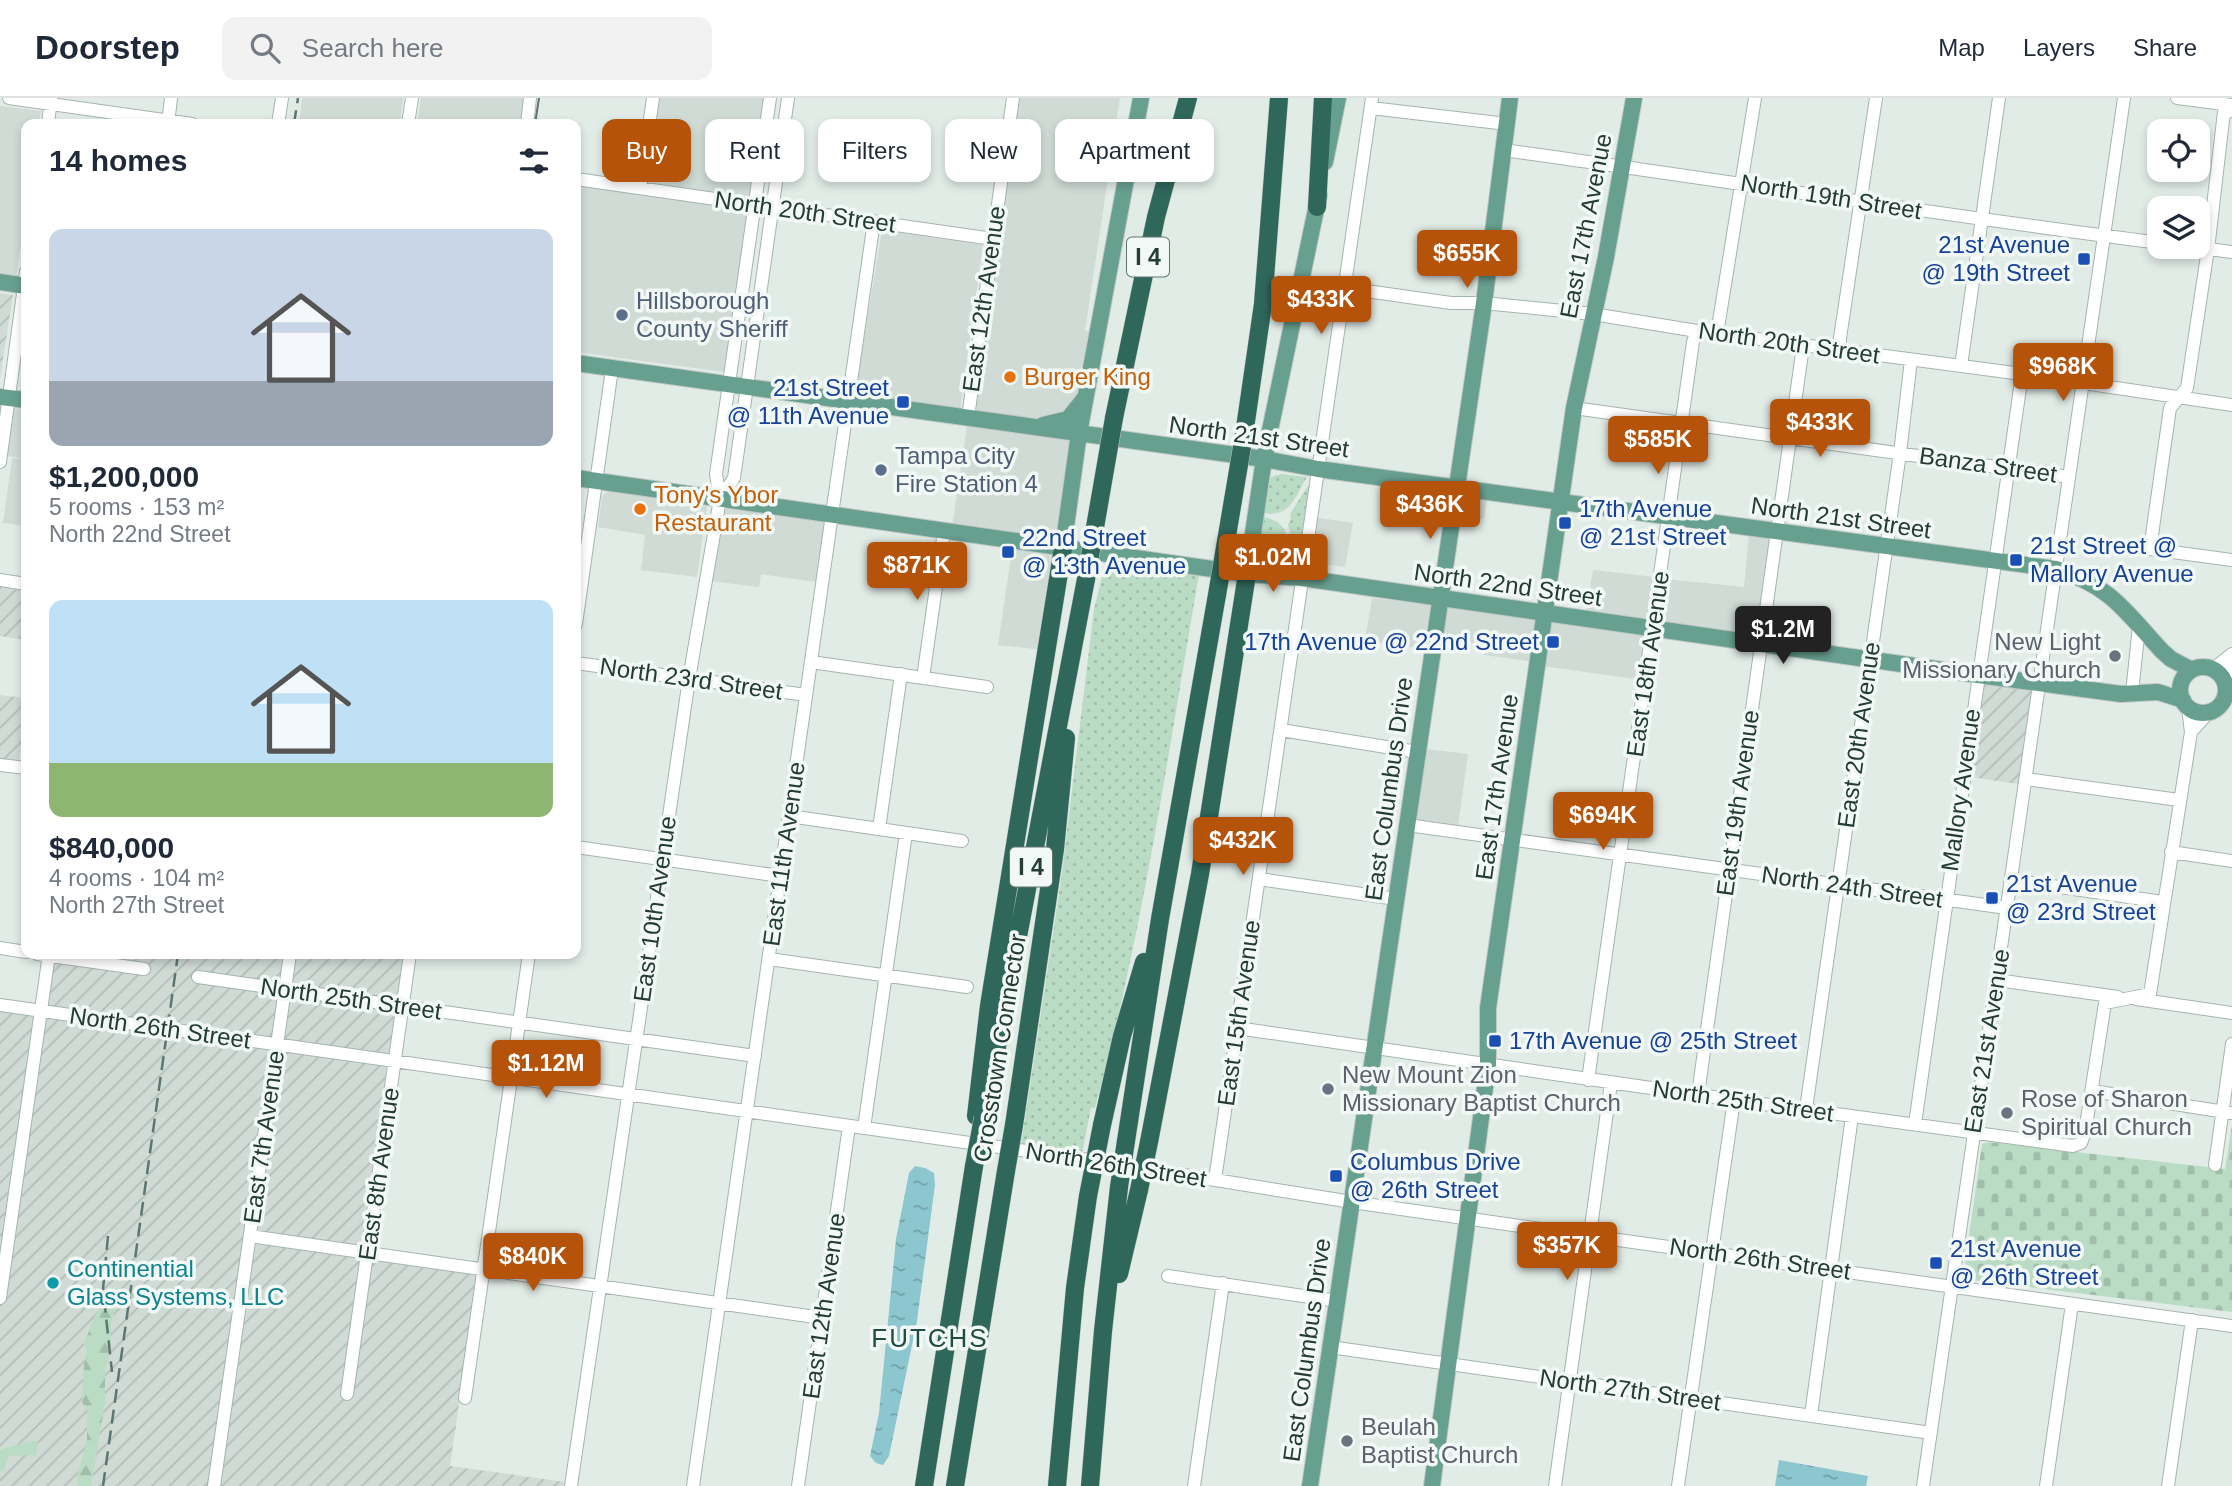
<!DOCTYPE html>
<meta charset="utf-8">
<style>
body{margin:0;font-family:Helvetica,sans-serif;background:#f2f2f3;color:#1f2937;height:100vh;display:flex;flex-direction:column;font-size:26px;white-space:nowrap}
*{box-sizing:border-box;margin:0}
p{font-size:23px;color:#747a83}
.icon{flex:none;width:38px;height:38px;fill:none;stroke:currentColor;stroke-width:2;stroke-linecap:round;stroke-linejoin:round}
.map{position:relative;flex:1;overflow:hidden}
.sheet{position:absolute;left:21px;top:21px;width:560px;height:840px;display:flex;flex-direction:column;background:#fff;border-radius:14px;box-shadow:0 4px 10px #0003}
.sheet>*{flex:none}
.guide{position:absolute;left:602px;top:21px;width:665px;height:63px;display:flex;gap:14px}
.controls{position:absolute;left:2147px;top:21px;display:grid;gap:14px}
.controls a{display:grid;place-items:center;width:63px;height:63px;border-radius:14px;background:#fff;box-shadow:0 4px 10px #0003;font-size:35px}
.price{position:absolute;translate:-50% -60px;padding:0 16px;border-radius:7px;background:#b45309;color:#fff;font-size:23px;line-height:46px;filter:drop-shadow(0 2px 4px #0008)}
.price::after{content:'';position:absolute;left:50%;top:42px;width:21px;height:16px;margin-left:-10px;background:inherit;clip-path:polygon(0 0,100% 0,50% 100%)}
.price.on{background:#222;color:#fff}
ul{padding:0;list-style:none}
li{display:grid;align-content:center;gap:14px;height:371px;padding:0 28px}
li span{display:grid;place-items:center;height:217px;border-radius:14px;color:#555}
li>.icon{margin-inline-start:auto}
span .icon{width:126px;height:126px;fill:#fffc;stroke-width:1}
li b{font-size:30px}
h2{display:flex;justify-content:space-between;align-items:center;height:84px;padding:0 28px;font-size:30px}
.tag{padding:0 24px;border-radius:14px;background:#fff;box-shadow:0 4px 10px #0003;font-size:24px;line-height:63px}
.tag.on{background:#b45309;color:#fff}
header{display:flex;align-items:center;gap:42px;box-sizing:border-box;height:98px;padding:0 35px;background:#fff;border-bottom:2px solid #e0e1e3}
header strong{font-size:33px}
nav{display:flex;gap:38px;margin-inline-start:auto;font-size:24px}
.search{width:490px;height:63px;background:#f2f2f3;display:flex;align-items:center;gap:18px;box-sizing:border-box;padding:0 24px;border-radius:14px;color:#747a83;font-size:26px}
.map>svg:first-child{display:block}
.built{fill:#d0dbd6}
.industrial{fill:url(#industrial-furrows)}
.grass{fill:url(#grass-dots)}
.forest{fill:url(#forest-firs)}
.cemetery{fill:url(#cemetery-stones)}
.garden{fill:#bbdcc4}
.water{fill:url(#water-ripples)}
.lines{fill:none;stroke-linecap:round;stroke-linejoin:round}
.minor-casing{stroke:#a5b4ae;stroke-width:14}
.major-casing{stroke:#c1c8c6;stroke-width:18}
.highway-casing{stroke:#c1c8c6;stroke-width:19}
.minor{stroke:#fff;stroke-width:12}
.major{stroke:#68a090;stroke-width:16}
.highway{stroke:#2f675b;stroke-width:18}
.tram{stroke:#5d7770;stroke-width:2}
.rail{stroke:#5d7770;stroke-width:2.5;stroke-dasharray:14 7;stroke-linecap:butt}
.highway-bridge-casing{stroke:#c1c8c6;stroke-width:19;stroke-linecap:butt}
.highway-bridge{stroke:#2f675b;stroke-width:18}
.transit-dot{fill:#1a4fb4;stroke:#f2f8f5;stroke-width:2.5}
.service-dot{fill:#5c6f8a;stroke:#f2f8f5;stroke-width:2.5}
.food-dot{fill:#e8710a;stroke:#f2f8f5;stroke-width:2.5}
.worship-dot{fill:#6b7280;stroke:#f2f8f5;stroke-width:2.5}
.culture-dot{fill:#0f9aa8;stroke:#f2f8f5;stroke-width:2.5}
.labels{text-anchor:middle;stroke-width:7;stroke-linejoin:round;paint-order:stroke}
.shield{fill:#f2f8f5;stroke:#61746f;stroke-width:2}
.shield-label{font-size:23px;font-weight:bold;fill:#233c35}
.street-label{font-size:24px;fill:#233c35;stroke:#f2f8f5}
.transit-label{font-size:24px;fill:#164399;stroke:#f2f8f5;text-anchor:start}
.service-label{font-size:24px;fill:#4e5e75;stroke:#f2f8f5;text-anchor:start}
.food-label{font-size:24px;fill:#c56008;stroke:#f2f8f5;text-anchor:start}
.worship-label{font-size:24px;fill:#5b616d;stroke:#f2f8f5;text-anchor:start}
.culture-label{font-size:24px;fill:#0d838f;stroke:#f2f8f5;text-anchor:start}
.neighbourhood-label{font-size:26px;letter-spacing:2px;fill:#1f4d41;stroke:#f2f8f5}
</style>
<header>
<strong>Doorstep</strong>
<div class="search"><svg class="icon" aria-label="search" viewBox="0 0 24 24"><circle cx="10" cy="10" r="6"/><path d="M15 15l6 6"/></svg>Search here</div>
<nav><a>Map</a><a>Layers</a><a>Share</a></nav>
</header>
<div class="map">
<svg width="2232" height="1388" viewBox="0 0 2232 1388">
<defs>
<pattern id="industrial-furrows" width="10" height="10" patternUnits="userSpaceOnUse" patternTransform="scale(1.75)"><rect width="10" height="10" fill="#d0dbd6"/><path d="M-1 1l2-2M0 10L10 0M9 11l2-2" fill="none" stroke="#b2bdb8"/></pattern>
<pattern id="grass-dots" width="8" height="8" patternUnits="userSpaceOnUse" patternTransform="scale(1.75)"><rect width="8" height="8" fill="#bbdcc4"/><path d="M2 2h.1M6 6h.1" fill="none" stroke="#a0bea9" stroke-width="1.8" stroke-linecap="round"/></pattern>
<pattern id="forest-firs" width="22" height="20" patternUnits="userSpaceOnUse" patternTransform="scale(1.75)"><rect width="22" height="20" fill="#bbdcc4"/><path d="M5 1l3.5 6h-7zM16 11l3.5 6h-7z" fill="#a0bea9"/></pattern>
<pattern id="cemetery-stones" width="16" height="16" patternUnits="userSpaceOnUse" patternTransform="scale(1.75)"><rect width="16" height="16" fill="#bbdcc4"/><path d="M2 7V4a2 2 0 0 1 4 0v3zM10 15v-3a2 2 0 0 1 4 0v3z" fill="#a0bea9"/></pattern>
<pattern id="water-ripples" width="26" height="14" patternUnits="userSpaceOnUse" patternTransform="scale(1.75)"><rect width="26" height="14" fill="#8cc6cf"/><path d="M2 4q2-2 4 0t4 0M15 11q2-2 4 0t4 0" fill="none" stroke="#72a2a9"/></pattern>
</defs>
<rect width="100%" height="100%" fill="#e2ece7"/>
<!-- built -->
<path class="built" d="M302 0H403L400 26H299Z
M421 0H524L520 26H417Z
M659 0H764L724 274 576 254V87L645 96Z
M1015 0H1120L1085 233 1095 234 1044 552 998 547 1014 438 952 430Z
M0 8 41 13 39 26H26V112L16 179 0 177Z
M882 132 983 147 960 312 855 294Z
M0 308 26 312V361L0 357Z
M12 360 26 362V428L3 425Z
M609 393 707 408 697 479 641 472 645 437 598 429 602 398Z
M1462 399 1487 402 1484 421 1460 418Z
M733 409 825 423 816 484 761 476 759 489 711 483 721 413Z
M1313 419 1353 425 1345 469 1306 464Z
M1749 435 1771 438 1756 540 1659 527 1666 481 1744 489Z
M1593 472 1655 479 1648 525 1586 517Z
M1372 500 1540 520 1535 564 1484 557 1485 547 1427 540 1424 551 1365 543Z
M1556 522 1649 534 1643 582 1542 568 1549 527Z
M1426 651 1468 656 1458 729 1416 724Z"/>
<!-- industrial -->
<path class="industrial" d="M0 195 13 197 0 280Z
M0 489 26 493V542L0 538Z
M1980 576 2040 586 2024 687 1964 678Z
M0 597 26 600 19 663 0 661Z
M51 856H404L359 1157 478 1176 450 1368 565 1384V1388H0V905L43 911Z"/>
<!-- grass -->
<path class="grass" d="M619 49 631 50 630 60 618 62 614 73 603 71C604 60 608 53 619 49Z
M1281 376 1307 379C1294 400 1291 419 1264 415L1271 379Z
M1312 381 1299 468H1297L1288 426 1291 422 1290 416Z
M1263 419C1291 424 1288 444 1293 469L1262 464 1257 453Z
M1106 462 1199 477C1168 655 1143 835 1095 1010H1091L1082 1056 1021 1047 1061 782 1094 511Z"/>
<!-- forest -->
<path class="forest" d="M109 1206 116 1209 111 1224V1252L105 1271V1305L91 1388H77V1378L87 1342V1313L82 1304 84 1267 87 1252 83 1245C93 1231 90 1213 109 1206Z"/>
<!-- cemetery -->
<path class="cemetery" d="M2232 1027V1214L1963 1181 1982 1046 1988 1044 2225 1071Z"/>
<!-- garden -->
<path class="garden" d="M34 1343 38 1344 36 1357 8 1358 4 1373H0V1353L4 1350Z"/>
<!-- water -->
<path class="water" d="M821 48 852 51 850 61 820 58Z
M915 1068 925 1070 934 1075 935 1087 917 1223 889 1358 883 1367 876 1365 870 1358 879 1315 896 1141 909 1075Z
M1779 1362 1868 1378 1866 1388H1775Z"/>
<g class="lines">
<!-- minor casing -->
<g class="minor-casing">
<path id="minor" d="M9 0 192 26
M2177 0 2232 7
M1371 10 1507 26
M2232 13 2224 14 2208 151 2187 290 2170 310 2150 451 2232 462
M48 26 51 0
M168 26 171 0
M278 26 282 0
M408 26 412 0
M527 26 530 0
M1503 52C1722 82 1940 117 2160 145
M576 81 993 141
M640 90 653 0
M2193 149 2232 154
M1345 190 1451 205H1484L1593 216 1697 233 2022 276 2232 307
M1717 236 1755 0
M1840 253V240L1876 0
M1961 268 1999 0
M1574 310 2069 379
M968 319 1013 0
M0 364 26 174
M720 401 734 380 788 0
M0 482 26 486
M576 526 612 271
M811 564 987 589
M576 565 806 597
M2212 572 2232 556
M923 580 944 433
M2225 587 2232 561
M2132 595 2139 528
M1281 632 1417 654
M2191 634 2209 614
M0 667 26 670
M2026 681 2179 702
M789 718 962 743
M1407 727 2007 810
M879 731 901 576
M576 749 780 778
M2171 754 2232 763
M1259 781 1396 801
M2011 782 2163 804
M0 850 26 854
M37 856 144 871
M769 861 967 889
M198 879 755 958
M1997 882 2118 899
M2136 901 2232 915
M0 907 1097 1063 1352 1104 1590 1138 2232 1228
M1237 930 1734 1002 2073 1048 2081 1045 2085 1034 2105 905 2150 896 2191 634 2188 610
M1588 982 1693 244 1697 233
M2092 993 2232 1015
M1698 996 1803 248
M1806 1011 1900 355 1911 262
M1915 1026 2022 276
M864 1030 906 735
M2215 1067 2232 946
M1215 1082 1372 0
M250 1138 822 1220
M1168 1178 1337 1203
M0 1200 49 856
M1330 1249 1931 1335
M347 1296 410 856
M465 1300 529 856
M1811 1317 1852 1018
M214 1388 290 856
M571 1388 689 581 720 401 716 376 770 0
M693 1388 874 123
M798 1388 849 1028
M1194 1388 1223 1185
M1555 1388 1611 985
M1678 1388 1734 1002
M1923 1388 2124 0
M2046 1388 2072 1206
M2168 1388 2192 1222"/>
</g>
<!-- major casing -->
<g class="major-casing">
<path id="major" d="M1325 64 1338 0
M0 184 26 188
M576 265 1264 361 1318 371 2056 471C2111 488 2125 513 2162 553L2171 561 2192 572
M0 299 26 302
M1043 327 1068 321 1084 301
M576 380 1247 476 1302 480 1978 577 2121 596 2158 594 2183 602
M1063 450 1079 335 1141 0
M1247 476 1264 361 1319 97
M2180 592a23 23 0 1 1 46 0a23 23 0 1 1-46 0Z
M1310 1388 1484 205 1510 0
M1432 1388 1488 967V910L1574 310 1606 159 1634 0"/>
</g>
<!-- highway casing -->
<g class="highway-casing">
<path id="highway" d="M1317 109 1323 0
M1114 320 1156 119 1188 0
M1244 337 1263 206 1279 0
M992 975 1086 481
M976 1018 989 908 1063 450
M1014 1027 1055 751 1066 640
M1102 1027 1122 938 1144 864
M1126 1043 1160 821 1217 497
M1149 1044 1200 776 1247 476
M1119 1176 1139 1092
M924 1388 974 1068
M955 1388 1006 1073
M1057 1388 1075 1190 1088 1098
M1090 1388 1103 1233 1119 1089"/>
</g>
<!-- minor -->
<use href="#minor" class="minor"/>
<!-- major -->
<use href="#major" class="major"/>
<!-- highway -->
<use href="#highway" class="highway"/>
<!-- tram -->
<path class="tram" d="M535 26 539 0"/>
<!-- rail -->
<path class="rail" d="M294 26 298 0
M108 1138 103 1191 112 1274
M103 1388 178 856"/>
<!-- highway-bridge casing -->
<g class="highway-bridge-casing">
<path id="highway-bridge" d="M1086 481 1114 320
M1217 497 1244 337
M974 1068 983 1020
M1006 1073 1014 1027
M1119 1089 1126 1043
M1139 1092 1149 1044
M1088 1098 1102 1027"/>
</g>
<!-- highway-bridge -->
<use href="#highway-bridge" class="highway-bridge"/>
</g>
<!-- markers -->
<g class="transit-dot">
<rect x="2077" y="154" width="14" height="14" rx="3.5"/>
<rect x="896" y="297" width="14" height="14" rx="3.5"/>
<rect x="1558" y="418" width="14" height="14" rx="3.5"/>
<rect x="1001" y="447" width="14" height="14" rx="3.5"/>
<rect x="2009" y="455" width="14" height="14" rx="3.5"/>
<rect x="1546" y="537" width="14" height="14" rx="3.5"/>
<rect x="1985" y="793" width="14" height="14" rx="3.5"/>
<rect x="1488" y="936" width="14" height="14" rx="3.5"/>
<rect x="1329" y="1071" width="14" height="14" rx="3.5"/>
<rect x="1929" y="1158" width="14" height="14" rx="3.5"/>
</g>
<g class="service-dot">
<circle cx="622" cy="217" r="7"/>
<circle cx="881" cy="372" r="7"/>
</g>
<g class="food-dot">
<circle cx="1010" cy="279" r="7"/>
<circle cx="640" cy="411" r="7"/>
</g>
<g class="worship-dot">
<circle cx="2115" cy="558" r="7"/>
<circle cx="1328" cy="991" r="7"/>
<circle cx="2007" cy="1015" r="7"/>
<circle cx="1347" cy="1343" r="7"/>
</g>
<circle class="culture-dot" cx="53" cy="1185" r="7"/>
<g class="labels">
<!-- shield labels -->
<g class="shield">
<rect x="1127" y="139.5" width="42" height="39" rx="5"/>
<rect x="1010" y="749.5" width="42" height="39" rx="5"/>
</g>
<g class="shield-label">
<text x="1148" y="167">I 4</text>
<text x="1031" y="777">I 4</text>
</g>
<!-- street labels -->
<g class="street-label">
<text transform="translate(1831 99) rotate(9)" y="8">North 19th Street</text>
<text transform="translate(805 114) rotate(8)" y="8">North 20th Street</text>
<text transform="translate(1586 128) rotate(-79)" y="8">East 17th Avenue</text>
<text transform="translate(984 201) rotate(-82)" y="8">East 12th Avenue</text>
<text transform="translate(1789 245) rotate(8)" y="8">North 20th Street</text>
<text transform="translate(1259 339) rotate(8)" y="8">North 21st Street</text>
<text transform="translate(1988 367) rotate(8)" y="8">Banza Street</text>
<text transform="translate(1841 420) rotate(8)" y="8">North 21st Street</text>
<text transform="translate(1508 487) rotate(8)" y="8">North 22nd Street</text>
<text transform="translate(1648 566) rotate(-82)" y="8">East 18th Avenue</text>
<text transform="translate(691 581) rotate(8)" y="8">North 23rd Street</text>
<text transform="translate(1859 637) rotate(-82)" y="8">East 20th Avenue</text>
<text transform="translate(1497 689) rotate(-82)" y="8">East 17th Avenue</text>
<text transform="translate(1389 691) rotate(-82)" y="8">East Columbus Drive</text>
<text transform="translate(1961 692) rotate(-82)" y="8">Mallory Avenue</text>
<text transform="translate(1738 705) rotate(-82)" y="8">East 19th Avenue</text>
<text transform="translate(784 756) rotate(-82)" y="8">East 11th Avenue</text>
<text transform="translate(1852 789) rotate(8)" y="8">North 24th Street</text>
<text transform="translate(655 811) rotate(-82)" y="8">East 10th Avenue</text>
<text transform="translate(351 901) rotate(8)" y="8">North 25th Street</text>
<text transform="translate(1239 915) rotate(-82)" y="8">East 15th Avenue</text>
<text transform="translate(160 930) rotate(8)" y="8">North 26th Street</text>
<text transform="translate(1987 943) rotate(-81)" y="8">East 21st Avenue</text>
<text transform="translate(1000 950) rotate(-81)" y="8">Crosstown Connector</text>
<text transform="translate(1743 1003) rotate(8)" y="8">North 25th Street</text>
<text transform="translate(264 1039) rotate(-82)" y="8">East 7th Avenue</text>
<text transform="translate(1116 1067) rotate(9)" y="8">North 26th Street</text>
<text transform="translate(379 1076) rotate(-82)" y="8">East 8th Avenue</text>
<text transform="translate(1760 1161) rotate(8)" y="8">North 26th Street</text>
<text transform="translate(824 1208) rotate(-82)" y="8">East 12th Avenue</text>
<text transform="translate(1307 1252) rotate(-82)" y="8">East Columbus Drive</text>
<text transform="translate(1630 1292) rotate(8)" y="8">North 27th Street</text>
</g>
<!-- transit labels -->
<g class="transit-label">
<text x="2070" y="155" text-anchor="end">21st Avenue<tspan x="2070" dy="28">@ 19th Street</tspan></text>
<text x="889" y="298" text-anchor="end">21st Street<tspan x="889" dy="28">@ 11th Avenue</tspan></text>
<text x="1579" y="419">17th Avenue<tspan x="1579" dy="28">@ 21st Street</tspan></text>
<text x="1022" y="448">22nd Street<tspan x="1022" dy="28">@ 13th Avenue</tspan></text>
<text x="2030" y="456">21st Street @<tspan x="2030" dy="28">Mallory Avenue</tspan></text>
<text x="1539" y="552" text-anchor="end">17th Avenue @ 22nd Street</text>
<text x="2006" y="794">21st Avenue<tspan x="2006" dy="28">@ 23rd Street</tspan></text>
<text x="1509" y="951">17th Avenue @ 25th Street</text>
<text x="1350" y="1072">Columbus Drive<tspan x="1350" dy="28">@ 26th Street</tspan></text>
<text x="1950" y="1159">21st Avenue<tspan x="1950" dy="28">@ 26th Street</tspan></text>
</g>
<!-- service labels -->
<g class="service-label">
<text x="636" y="211">Hillsborough<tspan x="636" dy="28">County Sheriff</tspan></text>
<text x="895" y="366">Tampa City<tspan x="895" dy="28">Fire Station 4</tspan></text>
</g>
<!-- food labels -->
<g class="food-label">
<text x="1024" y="287">Burger King</text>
<text x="654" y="405">Tony's Ybor<tspan x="654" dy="28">Restaurant</tspan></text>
</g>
<!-- worship labels -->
<g class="worship-label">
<text x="2101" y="552" text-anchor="end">New Light<tspan x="2101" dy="28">Missionary Church</tspan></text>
<text x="1342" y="985">New Mount Zion<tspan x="1342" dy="28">Missionary Baptist Church</tspan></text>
<text x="2021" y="1009">Rose of Sharon<tspan x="2021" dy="28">Spiritual Church</tspan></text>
<text x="1361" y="1337">Beulah<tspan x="1361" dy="28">Baptist Church</tspan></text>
</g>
<!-- culture labels -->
<g class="culture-label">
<text x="67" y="1179">Continential<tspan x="67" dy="28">Glass Systems, LLC</tspan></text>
</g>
<!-- neighbourhood labels -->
<g class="neighbourhood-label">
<text x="930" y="1249">FUTCHS</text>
</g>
</g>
</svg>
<div class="controls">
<a><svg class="icon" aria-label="locate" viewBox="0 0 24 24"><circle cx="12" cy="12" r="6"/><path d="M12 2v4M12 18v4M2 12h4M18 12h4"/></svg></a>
<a><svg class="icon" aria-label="layers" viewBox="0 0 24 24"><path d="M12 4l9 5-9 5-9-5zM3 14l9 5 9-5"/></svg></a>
</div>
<b class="price" style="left:1467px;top:192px">$655K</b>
<b class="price" style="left:1321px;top:238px">$433K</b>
<b class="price" style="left:2063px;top:305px">$968K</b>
<b class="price" style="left:1820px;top:361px">$433K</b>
<b class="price" style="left:1658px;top:378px">$585K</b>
<b class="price" style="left:1430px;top:443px">$436K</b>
<b class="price" style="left:1273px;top:496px">$1.02M</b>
<b class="price" style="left:917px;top:504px">$871K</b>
<b class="price on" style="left:1783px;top:568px">$1.2M</b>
<b class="price" style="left:1603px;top:754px">$694K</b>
<b class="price" style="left:1243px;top:779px">$432K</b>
<b class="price" style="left:546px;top:1002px">$1.12M</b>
<b class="price" style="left:1567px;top:1184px">$357K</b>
<b class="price" style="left:533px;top:1195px">$840K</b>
<div class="guide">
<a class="tag on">Buy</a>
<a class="tag">Rent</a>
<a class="tag">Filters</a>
<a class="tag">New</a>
<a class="tag">Apartment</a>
</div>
<section class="sheet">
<h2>14 homes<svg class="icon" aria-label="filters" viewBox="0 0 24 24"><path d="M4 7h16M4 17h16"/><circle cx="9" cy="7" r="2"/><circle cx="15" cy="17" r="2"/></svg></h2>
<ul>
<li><span style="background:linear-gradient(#c9d6e8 70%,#9aa5b1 0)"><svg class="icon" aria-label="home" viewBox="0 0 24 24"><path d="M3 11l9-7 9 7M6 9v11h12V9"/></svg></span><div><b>$1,200,000</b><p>5 rooms · 153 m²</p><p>North 22nd Street</p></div></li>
<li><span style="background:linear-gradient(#bfe0f5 75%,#8fb573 0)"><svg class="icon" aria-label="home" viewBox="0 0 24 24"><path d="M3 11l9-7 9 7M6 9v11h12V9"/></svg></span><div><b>$840,000</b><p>4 rooms · 104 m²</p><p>North 27th Street</p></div></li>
</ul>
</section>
</div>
